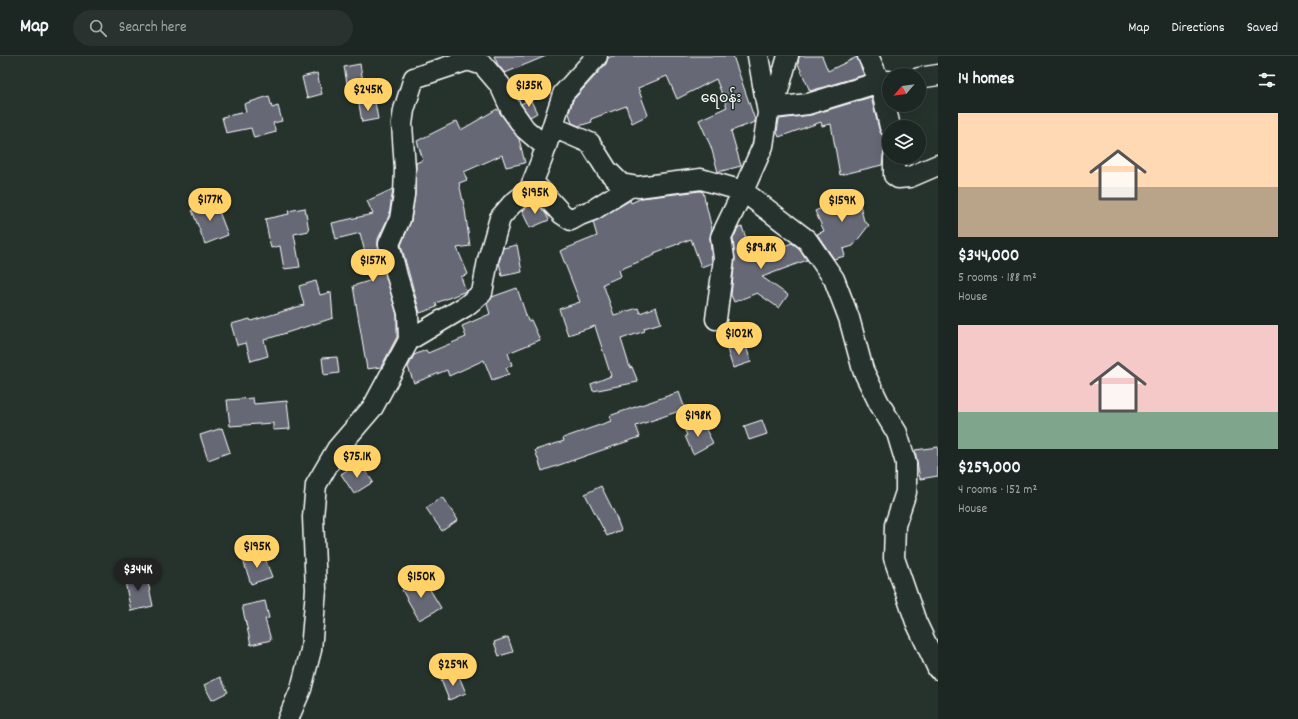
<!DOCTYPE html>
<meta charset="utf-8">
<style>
body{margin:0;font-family:Dekko,"Noto Sans Myanmar",sans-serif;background:#29322f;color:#f1f3f6;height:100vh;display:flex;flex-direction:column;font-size:15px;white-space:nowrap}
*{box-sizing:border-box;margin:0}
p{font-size:13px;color:#a0a5a5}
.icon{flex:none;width:22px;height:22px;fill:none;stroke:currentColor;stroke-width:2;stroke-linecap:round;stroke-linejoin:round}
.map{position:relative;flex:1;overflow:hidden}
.panel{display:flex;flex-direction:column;background:#1c2622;width:360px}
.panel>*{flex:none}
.needle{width:26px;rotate:242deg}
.tools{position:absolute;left:882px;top:12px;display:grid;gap:8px}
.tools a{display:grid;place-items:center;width:44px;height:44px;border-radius:50%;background:#1c2622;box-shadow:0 4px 16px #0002,0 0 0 1px #3a4340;font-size:20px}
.price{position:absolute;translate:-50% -34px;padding:0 9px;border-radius:14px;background:#ffd166;color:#111;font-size:13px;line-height:26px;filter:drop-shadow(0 1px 2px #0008)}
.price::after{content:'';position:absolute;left:50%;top:24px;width:12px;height:9px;margin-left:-6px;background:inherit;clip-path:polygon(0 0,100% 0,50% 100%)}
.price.on{background:#222;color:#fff}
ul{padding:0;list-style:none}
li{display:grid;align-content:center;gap:8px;height:212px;padding:0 20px}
li span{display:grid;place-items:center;height:124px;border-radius:0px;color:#555}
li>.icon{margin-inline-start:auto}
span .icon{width:72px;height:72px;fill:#fffc;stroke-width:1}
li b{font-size:17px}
h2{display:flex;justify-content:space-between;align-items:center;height:48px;padding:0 20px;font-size:17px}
header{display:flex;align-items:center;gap:24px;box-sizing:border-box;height:56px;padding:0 20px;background:#1c2622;border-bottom:1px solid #3a4340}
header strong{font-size:19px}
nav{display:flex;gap:22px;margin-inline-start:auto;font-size:14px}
.search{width:280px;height:36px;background:#29322f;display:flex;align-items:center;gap:10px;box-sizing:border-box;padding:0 14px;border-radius:22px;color:#a0a5a5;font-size:15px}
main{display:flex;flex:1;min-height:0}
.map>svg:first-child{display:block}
.building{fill:#666774;stroke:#fff}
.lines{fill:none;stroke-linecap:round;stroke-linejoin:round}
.minor-casing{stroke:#fff;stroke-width:23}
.minor{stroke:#26332d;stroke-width:20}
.labels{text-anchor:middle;stroke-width:3;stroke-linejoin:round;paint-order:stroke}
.quarter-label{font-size:14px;fill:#fff;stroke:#26332d}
</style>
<header>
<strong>Map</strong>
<div class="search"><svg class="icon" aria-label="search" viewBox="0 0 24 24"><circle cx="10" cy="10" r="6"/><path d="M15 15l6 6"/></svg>Search here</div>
<nav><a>Map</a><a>Directions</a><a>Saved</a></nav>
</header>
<main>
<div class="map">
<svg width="938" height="663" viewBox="0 0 938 663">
<rect width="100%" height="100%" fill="#26332d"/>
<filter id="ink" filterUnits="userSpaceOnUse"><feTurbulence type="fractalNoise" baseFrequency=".025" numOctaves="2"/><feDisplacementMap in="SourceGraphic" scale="8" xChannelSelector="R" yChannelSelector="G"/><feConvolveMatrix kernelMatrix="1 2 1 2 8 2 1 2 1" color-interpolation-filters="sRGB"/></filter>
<g filter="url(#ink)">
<!-- building -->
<path class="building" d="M494 0H546L505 17 498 9Z
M612 0H733L755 64V66L731 75 741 110 718 116 711 91 699 64 727 51 716 23 677 43 667 20 638 32 648 59 632 67 626 50 591 63 592 66 579 70 572 67 569 57 573 44 606 8 608 2Z
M799 0H822L828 15 857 1 864 19 810 35 798 8Z
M360 8 363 25 347 27 344 11Z
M317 17 322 38 307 42 302 21Z
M269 40 272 52 278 50 282 65 273 67 276 76 254 82 251 72 226 77 222 61 246 56 244 48Z
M871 41 879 73 885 81 887 92 884 96 882 109 840 119 831 68 822 70 821 66 779 81 777 76 779 63 811 59Z
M530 43 537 57 530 61 521 48Z
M375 46 378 63 362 66 359 48Z
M497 53 519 83 525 107 506 111 502 99 464 116 467 124 459 127 465 154 470 190 457 192 468 218 461 221 466 235 436 247 437 251 420 257 401 189 411 165 415 139 416 107 423 104 417 85 457 65 461 74Z
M393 133 389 160 378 183V190L397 259V281L381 311 367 313 353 230 372 224 360 177 336 183 332 167 373 158 367 145Z
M856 133 864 165 869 169 853 190 843 193 845 200 834 203 817 178 824 175 815 155 837 145 835 139Z
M700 135 703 136 712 173 710 182 712 207 701 211 691 183 654 197 655 199 619 214 621 220 603 228 614 259 638 252 640 257 656 251 661 267 644 272 645 275 621 283 630 312 632 311 638 326 593 335 591 328 611 320 595 270 568 279 559 253 580 246 560 195 597 180 593 166 629 145 630 144 631 147 642 142Z
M215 145 228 179 205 188 192 154Z
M535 145 546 158 549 164 530 172 522 155Z
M305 152 309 175 294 178 300 211 284 213 280 190 271 192 265 163 289 158 288 155Z
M742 171 753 201 792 187 799 192 807 204 762 221 788 239 779 252 757 237 734 246 731 239 735 203 733 183 738 172Z
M517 189 522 216 502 220 499 206 503 192Z
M316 225 320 239 331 236 333 262 264 284 268 300 251 305 246 287 237 289 231 268 250 263 251 265 304 249 299 230Z
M517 232 528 265 531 264 540 284 508 297 512 309 506 312 509 318 492 324 484 304 449 320 447 314 414 327 408 311 414 299 426 294 428 297 466 281 462 270 490 258 487 248 492 241Z
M745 287 751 306 733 312 727 293Z
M337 301 339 317 324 319 322 302Z
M679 336 685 353 636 370 640 381 542 415 535 394 564 385 563 382 611 365 609 360Z
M253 342 254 348 287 345 290 373 273 374V367L230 370 227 344Z
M762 364 767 378 749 384 744 370Z
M702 366 713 387 693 398 685 380 687 379 685 375Z
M222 372 230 396 208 404 200 379Z
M938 391V420L920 423 915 394Z
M355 409 358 413 362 410 373 426 354 438 341 418Z
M601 430 615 458 621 474 607 480 585 438Z
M442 441 458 464 442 475 426 452Z
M263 497 272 521 251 528 243 504Z
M146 517 153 550 131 555 124 521Z
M423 522 441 552 419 564 402 534Z
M265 545 269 562 265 563 271 584 251 589 242 550Z
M508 581 513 596 499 600 494 586Z
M458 618 466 637 449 644 441 624Z
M220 621 228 636 212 644 204 629Z"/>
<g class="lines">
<!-- minor casing -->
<g class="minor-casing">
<path id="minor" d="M868 0 880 26 890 71
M919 22 938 19
M773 52 788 0
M768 57 773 52 808 48 880 26 889 25
M553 71 590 87 607 114 621 128 638 131 701 123 743 135 807 184 834 223 849 262 863 314 879 347 897 377 906 407V436L895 469 894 502 916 566 938 613
M894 101V119L898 122 910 121 938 109
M533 126 562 158 571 164 580 159 593 154 631 130
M716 263 724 202 721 181 743 135 763 90 768 57 758 0
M409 284 408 257 397 220 389 188 400 163 404 139 405 113 402 68 404 54 414 22 468 4 483 9 500 29 511 53 525 73 546 91
M288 663 301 633 311 594 316 534 313 461 316 429 337 393 373 351 409 284 466 250 482 237 488 204 500 162 512 148 529 135 542 103 563 38 597 0"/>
</g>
<!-- minor -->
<use href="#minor" class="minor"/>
</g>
</g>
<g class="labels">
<!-- quarter labels -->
<g class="quarter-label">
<text x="721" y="46">ရေဝန်း</text>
</g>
</g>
</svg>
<div class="tools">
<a><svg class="needle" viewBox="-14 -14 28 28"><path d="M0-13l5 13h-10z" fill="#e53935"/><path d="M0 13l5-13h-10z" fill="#a0a5a5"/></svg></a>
<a><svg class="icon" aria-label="layers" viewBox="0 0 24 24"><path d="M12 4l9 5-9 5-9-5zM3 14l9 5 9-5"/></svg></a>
</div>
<b class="price" style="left:529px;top:52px">$135K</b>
<b class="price" style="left:368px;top:56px">$245K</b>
<b class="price" style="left:535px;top:159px">$195K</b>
<b class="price" style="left:210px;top:166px">$177K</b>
<b class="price" style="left:842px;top:167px">$159K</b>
<b class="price" style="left:761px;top:214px">$89.8K</b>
<b class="price" style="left:373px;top:227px">$157K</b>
<b class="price" style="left:739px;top:300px">$102K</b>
<b class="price" style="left:698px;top:382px">$198K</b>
<b class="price" style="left:357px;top:423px">$75.1K</b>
<b class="price" style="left:257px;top:513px">$195K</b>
<b class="price on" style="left:138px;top:536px">$344K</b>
<b class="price" style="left:421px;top:543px">$150K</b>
<b class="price" style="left:453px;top:631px">$259K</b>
</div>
<section class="panel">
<h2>14 homes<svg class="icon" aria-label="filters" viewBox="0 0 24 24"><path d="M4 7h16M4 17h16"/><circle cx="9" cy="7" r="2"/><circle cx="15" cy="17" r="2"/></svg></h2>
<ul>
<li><span style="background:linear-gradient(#ffd9b3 60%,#b9a48a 0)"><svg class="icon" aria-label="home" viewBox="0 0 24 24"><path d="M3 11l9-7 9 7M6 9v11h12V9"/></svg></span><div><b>$344,000</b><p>5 rooms · 188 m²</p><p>House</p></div></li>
<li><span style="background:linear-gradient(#f6c9c9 70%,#7fa58c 0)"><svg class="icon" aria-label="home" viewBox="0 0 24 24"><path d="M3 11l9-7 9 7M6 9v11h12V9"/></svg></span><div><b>$259,000</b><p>4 rooms · 152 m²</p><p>House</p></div></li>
</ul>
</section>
</main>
